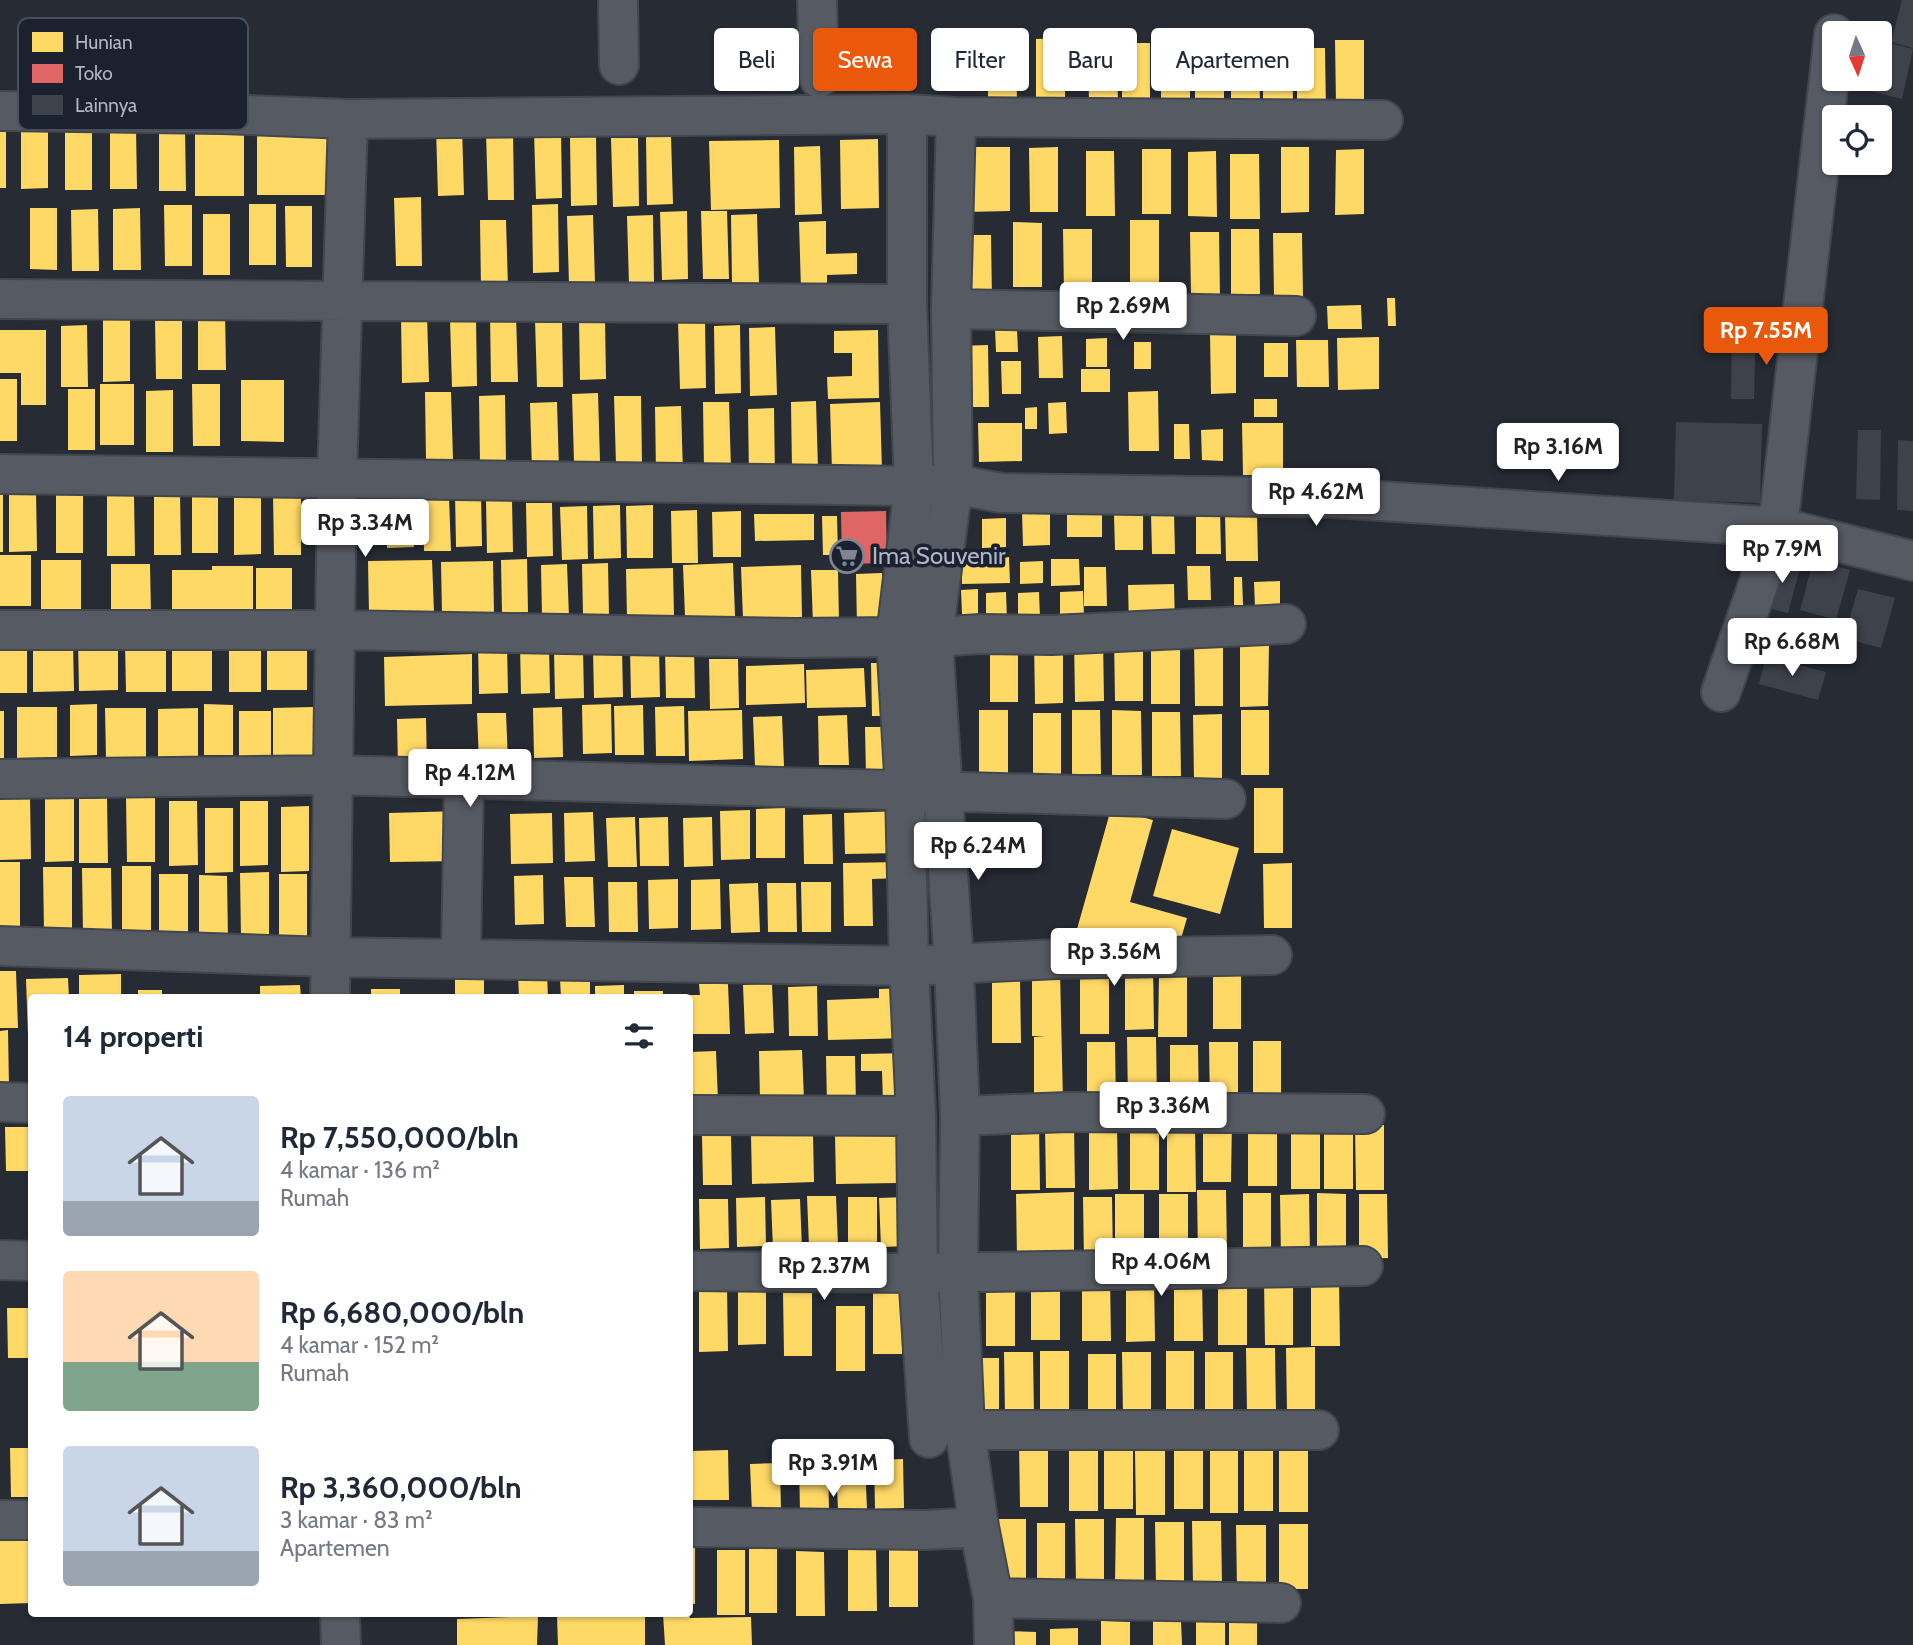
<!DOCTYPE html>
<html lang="id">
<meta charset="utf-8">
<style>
body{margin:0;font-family:Cabin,sans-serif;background:#f6f6f7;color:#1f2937;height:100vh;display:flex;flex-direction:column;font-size:26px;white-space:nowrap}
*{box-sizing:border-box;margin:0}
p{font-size:23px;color:#747a83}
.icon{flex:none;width:38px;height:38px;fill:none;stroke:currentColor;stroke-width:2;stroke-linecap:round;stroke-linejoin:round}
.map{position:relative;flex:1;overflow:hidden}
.details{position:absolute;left:28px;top:994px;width:665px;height:623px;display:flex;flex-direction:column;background:#fff;border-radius:7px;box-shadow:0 2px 5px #0004}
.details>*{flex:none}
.banner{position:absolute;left:714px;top:28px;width:665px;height:63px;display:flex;gap:14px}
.needle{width:46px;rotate:177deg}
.buttons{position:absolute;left:1822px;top:21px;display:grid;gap:14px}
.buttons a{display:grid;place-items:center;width:70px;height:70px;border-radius:7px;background:#fff;box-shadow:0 2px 5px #0004;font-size:35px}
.price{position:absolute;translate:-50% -60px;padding:0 16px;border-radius:7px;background:#fff;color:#222;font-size:23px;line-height:46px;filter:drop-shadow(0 2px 4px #0008)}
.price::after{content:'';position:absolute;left:50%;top:42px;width:21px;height:16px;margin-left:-10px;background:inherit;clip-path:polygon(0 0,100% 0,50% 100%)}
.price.current{background:#ea580c;color:#fff}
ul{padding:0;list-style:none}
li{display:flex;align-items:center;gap:21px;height:175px;padding:0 35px}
li span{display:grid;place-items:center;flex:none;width:196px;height:140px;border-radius:7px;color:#555}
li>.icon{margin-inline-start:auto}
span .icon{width:84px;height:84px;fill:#fffc;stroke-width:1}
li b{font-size:30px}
h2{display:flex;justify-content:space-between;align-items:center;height:84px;padding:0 35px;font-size:30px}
.chip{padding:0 24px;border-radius:7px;background:#fff;box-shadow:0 2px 5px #0004;font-size:24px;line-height:63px}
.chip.current{background:#ea580c;color:#fff}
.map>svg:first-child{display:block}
.homes{fill:#ffd966}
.shops{fill:#e06666}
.building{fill:#3e424a}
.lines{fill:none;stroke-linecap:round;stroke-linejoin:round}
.street-casing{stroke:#42464d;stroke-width:42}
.street{stroke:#565a62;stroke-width:38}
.labels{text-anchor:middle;stroke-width:7;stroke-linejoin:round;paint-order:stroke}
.poi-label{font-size:24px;fill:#afb6c6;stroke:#1a212f;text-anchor:start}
.key{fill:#1a212f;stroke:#474e5c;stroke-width:2}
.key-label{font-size:19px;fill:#afb6c6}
</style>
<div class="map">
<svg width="1913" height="1645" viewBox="0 0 1913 1645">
<rect width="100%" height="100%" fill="#272b34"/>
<!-- homes -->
<path class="homes" d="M1161 35H1190V100H1161Z
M1065 38V103H1036V39Z
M1195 39H1224V104H1195Z
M1263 40H1292L1293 105 1263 106Z
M1335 40H1364V105H1336Z
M988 41H1016L1017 105 988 106Z
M1117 41 1118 106H1089L1088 42Z
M1231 41H1259L1260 105H1231Z
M1122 43H1150V108H1122Z
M1297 48H1325L1326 113 1297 112Z
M0 126H6V188H0Z
M21 127H48V188L21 189Z
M136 127 137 189H110V128Z
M462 127 464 195 438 196 436 128Z
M92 128V190H65V129Z
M159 129H185L186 191H159Z
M561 130 562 198 536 199 534 131Z
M513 131 514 200H488L486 132Z
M328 133V195H257V134Z
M195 134H244V196H195Z
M671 136 673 204 647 205 646 137Z
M570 137H596L597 205 571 206Z
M611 138H638L639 206 613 207Z
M878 139 879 208 841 209 840 140Z
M779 140 780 208 711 210 709 141Z
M820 146 822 214 795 215 794 147Z
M965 147H1010V211L965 212Z
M1058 147V212H1030L1029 148Z
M1281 147H1309V212L1281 213Z
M1142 149H1171V214H1142Z
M1364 149V214L1335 215 1336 150Z
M1086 151H1114L1115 216H1086Z
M1216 151 1217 217 1188 216V152Z
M1230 154H1259L1260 219H1230Z
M421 197 422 266H396L394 198Z
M249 204H276V265H249Z
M558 204 559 272 533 273 532 205Z
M164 205H192V266H165Z
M285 206H312V267H286Z
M30 208H57V270L30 269Z
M140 208 141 270H113V209Z
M98 209 99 271H72L71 210Z
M687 211 688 279 662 280 660 212Z
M701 211H727L729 279H703Z
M203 214H230V275H203Z
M757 214 759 283H732L731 215Z
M593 215 595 283 569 284 567 216Z
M653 215 654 283 629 284 627 216Z
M480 220H506L508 288 481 289Z
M1130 220H1159V285L1130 286Z
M826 221V254L857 253V274L827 275V289L801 290 799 222Z
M1013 222 1042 223V287H1013Z
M1063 229H1092V294H1064Z
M1231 229H1259L1260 294H1231Z
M1190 232H1219L1220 297H1191Z
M1273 233H1302L1303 298 1274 297Z
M962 235H991L992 300H963Z
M1387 298H1395L1396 326H1388Z
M1361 305 1362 329H1328L1327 306Z
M198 309H225L226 370H198Z
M427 314 429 382 402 383 401 315Z
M490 314H516L518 382H491Z
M155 318H182V379H156Z
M476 318 477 386 452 387 450 319Z
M562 318 563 387H537L535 319Z
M579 319H605L606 379 580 380Z
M103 320H130V381L103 382Z
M705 320 706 388 680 389 678 321Z
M87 325 88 387H61V326Z
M740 325 741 393 715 394 714 326Z
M775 327 777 395 750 396 749 328Z
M995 329H1017L1018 352H996Z
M0 330H46V405H21V373H0Z
M878 330 879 398 828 399 827 377 852 376V353H834V331Z
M1210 333H1236V393L1211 394Z
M1062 336 1063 378H1039L1038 337Z
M1379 337V389L1338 390 1337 338Z
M1107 338V367H1086V339Z
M1296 340H1328L1329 387H1297Z
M1134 342H1151V369H1134Z
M1264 343H1288V377H1264Z
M988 345 989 407H958V346Z
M1001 361H1021V394H1002Z
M1081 369H1110V392H1081Z
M0 379H17V441H0Z
M241 380H284V442L241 441Z
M100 384H134V445H100Z
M192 384H220V446H193Z
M68 389H95V450H68Z
M173 390V452H146V391Z
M1158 391 1159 451H1129L1128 392Z
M425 392H451L453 460 426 461Z
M598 393 600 462H574L572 394Z
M505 395 506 464H480L479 396Z
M614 396H641L642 464 616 465Z
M1254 399H1277V417H1254Z
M816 401 818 469 792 470 791 402Z
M557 402 559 470 532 471 530 403Z
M703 402H729L731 470H704Z
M880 402 882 471 832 472 830 404Z
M1066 402 1067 433 1049 434 1048 403Z
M681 406 683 474 656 475 655 407Z
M1037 407V429H1025V408Z
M774 408 775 477H749L748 409Z
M978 423H1022V461L979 462Z
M1242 423H1283V475H1243Z
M1174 424H1189L1190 459H1174Z
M1223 429V461L1202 460 1201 430Z
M9 489 36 490 37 551 9 552Z
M0 491H3V552H0Z
M56 491H83V553H56Z
M192 492H218V553H192Z
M154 493H180L181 555H154Z
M234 493H261V554L234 555Z
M273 493H301V555H274Z
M455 493H481L482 546 456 547Z
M107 494H134L135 556H107Z
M412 494 414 547 387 548 386 495Z
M449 497 451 551H424L423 498Z
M512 499 513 552 487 553 486 500Z
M526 503H552L553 556 527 557Z
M620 505 621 558 594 559 593 506Z
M653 505V558H627L626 506Z
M587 506 588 559 562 560 560 507Z
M1196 507H1220L1221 554H1196Z
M1102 509V537H1067V510Z
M697 510 698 563H672L671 511Z
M741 511V557H713L712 512Z
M1022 511H1050V545L1023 546Z
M1151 513H1174L1175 554H1152Z
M1225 513H1257L1258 561H1226Z
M754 514H814V540L755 541Z
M1114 515H1143V550H1115Z
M822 516H837L838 555H823Z
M1006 518V547L982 548V519Z
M0 555H31V606H0Z
M962 557H1009L1010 583 962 584Z
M527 559 528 612 502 613 501 560Z
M1051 559H1079L1080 585 1051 586Z
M41 560H81V610H41Z
M432 560 434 612 369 614 368 561Z
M493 561 494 614 442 615 441 562Z
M1043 561V583L1020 584V562Z
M608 563 609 616H583L582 564Z
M733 563 735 616 685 617 683 565Z
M111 564H150L151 615 111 614Z
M567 564 569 617 542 618 541 565Z
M801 565 802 618 743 619 741 567Z
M212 566H253V617L172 621V570H212Z
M1187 566H1210L1211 600H1188Z
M1084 567H1106L1107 606H1084Z
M256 568H292V618L256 619Z
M673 568 674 617 627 618 626 569Z
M811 570H838L839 623 813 624Z
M882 573 883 626 857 627 856 574Z
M1234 577H1242L1243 605H1234Z
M1280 581V608H1255L1254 582Z
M1174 584 1175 625 1129 626 1128 585Z
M978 589V614H962L961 590Z
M1083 591 1084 615 1060 616V592Z
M1006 592 1007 621 986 622V593Z
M1039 592 1040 617H1018V593Z
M1114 636H1143V701H1115Z
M990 637H1018V702H990Z
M1074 637H1103L1104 701 1075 702Z
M1034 639H1063V703L1035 704Z
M1151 639 1180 640V704H1151Z
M78 640H118V690L79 691Z
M172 640H212V691H172Z
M267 640H307V690H267Z
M33 641H73L74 691 33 692Z
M166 641V692H126L125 642Z
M261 641V692H229V642Z
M1194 641H1223V706H1195Z
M0 642H27V693H0Z
M1240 642H1269L1268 706 1240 707Z
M507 644 508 693 479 694 478 645Z
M520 644H549L550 693 521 694Z
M659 647 660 697 631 698 630 648Z
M622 648 623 697 594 698 593 649Z
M694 648 695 698H666L665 649Z
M583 649 584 698 555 699 554 650Z
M472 654V704L385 706 384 657Z
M709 659H738L739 708 710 709Z
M871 663H898L899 716H872Z
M804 664 805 703 746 705V666Z
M864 668 866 707 807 708 806 670Z
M97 704V755L70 756V705Z
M204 704 233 705V755H204Z
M611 704 612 753 583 754 582 705Z
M643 705 644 755H615L614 706Z
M684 706 685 756H656L655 707Z
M17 707H57V757L17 758Z
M313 707V758L273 759V708Z
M562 707 563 757 534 758 533 708Z
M105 708H146V759H106Z
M198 708V759L158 760V709Z
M742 710 743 759 689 761 688 711Z
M979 710H1008V774H979Z
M1072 710H1100L1101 774H1072Z
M1112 710 1141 711 1142 775H1112Z
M1241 710H1269V775H1241Z
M0 711H4V762H0Z
M239 711H271V761L239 762Z
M1152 712H1180L1181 776H1152Z
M477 713H506L508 762 479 763Z
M1033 713H1061V777L1033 778Z
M1222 714V780H1194L1193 715Z
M847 715 849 765H819L818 716Z
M782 716 784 766H755L753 717Z
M426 718 427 768 398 769 397 719Z
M865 727H894L895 776H866Z
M1254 788H1283V853H1254Z
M0 795H30L31 859 0 860Z
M45 797H74V861L45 862Z
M126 797 155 798V862H127Z
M107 798 108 863H79V799Z
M169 801H197L198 865 169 866Z
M240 801H268V865L240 866Z
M309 806V871L281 872V807Z
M205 808H233V872L205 873Z
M785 808V858H756V809Z
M1111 809 1153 820 1130 902 1187 918 1176 956 1077 929Z
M750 810V859L721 860 720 811Z
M461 811 462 861 390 862 389 813Z
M901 811 902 853 845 854 844 813Z
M593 812 595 861 565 862 564 813Z
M552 813 553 863 511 864 510 814Z
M832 814 833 864H804L803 815Z
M635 817 637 867H608L606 818Z
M668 817 669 866H640L639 818Z
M712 817 713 866 684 867 683 818Z
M1172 829 1239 848 1220 914 1153 896Z
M0 862H20V927H0Z
M901 862V878L872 879 873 926H844L843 863Z
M1292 863V928H1264L1263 864Z
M122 866H151V931H122Z
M43 867H72V932H44Z
M82 868H111L112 933 83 934Z
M269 872V937L241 938 240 873Z
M159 874H188V939H159Z
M279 874H307V939H279Z
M199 875 227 876 228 940H199Z
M543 875 544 924 515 925 514 876Z
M564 877H593L595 927H566Z
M678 879V928L649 929 648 880Z
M720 879 721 929 691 930V880Z
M608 882H637L638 932H609Z
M801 882H831V932H802Z
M758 883 760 932 731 933 729 884Z
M767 883H796L797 932H768Z
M1153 964 1154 1029 1125 1030V965Z
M1213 965H1241V1029H1213Z
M1080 969H1109V1034H1080Z
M0 971H16L18 1028H0Z
M1032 971H1060L1063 1102H1034V1037L1045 1036H1032Z
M1187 972V1037H1158L1159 973Z
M518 973H547L548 998H519Z
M121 974V998H79V975Z
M455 977H484V998H455Z
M68 978 69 998H32V1036H28L26 979Z
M590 978V998H561L560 979Z
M992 978H1020L1021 1043H992Z
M699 984H728L730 1034H690V998H680V995H700Z
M772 984 774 1033 745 1034 743 985Z
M300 985 301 998H260V986Z
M624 985V998H595V986Z
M817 986 818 1036H789L788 987Z
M908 988 909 1038 828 1040 827 1000 879 998V989Z
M371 989H400V998H371Z
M138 990H162V998H138Z
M634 991H663V998H634Z
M8 1030 9 1088H0V1031Z
M1127 1037H1156L1157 1102H1128Z
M1253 1041H1281V1106H1253Z
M1087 1042H1115L1116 1106 1087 1107Z
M1209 1042H1238V1106H1210Z
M1170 1045H1198L1199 1110H1170Z
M802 1050 804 1100 760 1101 759 1051Z
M716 1051 718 1101H690V1052Z
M911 1053 912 1102 883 1103 882 1071H861V1054Z
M826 1056H855L856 1105 827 1106Z
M1203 1117H1232L1231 1182H1203Z
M1248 1122H1277V1186H1248Z
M1074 1123 1075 1188H1046L1045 1124Z
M1117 1124 1118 1189 1089 1190V1125Z
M1291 1124H1320V1189H1291Z
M1324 1124H1353V1189H1324Z
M1039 1125 1040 1190H1011V1126Z
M1130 1125H1159V1190H1130Z
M1355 1125H1384V1190H1356Z
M5 1127H28L29 1171H6Z
M1167 1127 1195 1128 1196 1192H1167Z
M813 1133 814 1182 752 1184 751 1135Z
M896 1134 897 1183 836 1184 835 1135Z
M731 1135 732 1185H703L702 1136Z
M1197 1190H1226L1227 1254 1198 1255Z
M1074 1192V1257L1017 1259 1016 1194Z
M1243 1193H1271V1258H1243Z
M1317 1193 1346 1194V1258H1317Z
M1115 1194H1144V1259H1115Z
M1159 1194H1188V1259H1159Z
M1309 1194 1310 1259H1281L1280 1195Z
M1359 1194H1387L1388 1258 1359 1259Z
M807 1196H836L838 1245 809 1246Z
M765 1197 766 1246 737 1247 736 1198Z
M848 1197H877V1246H848Z
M908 1197 910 1246 881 1247 879 1198Z
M1083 1197H1112L1113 1261H1084Z
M699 1199H728L729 1248 700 1249Z
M800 1199 802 1249H773L771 1200Z
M1031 1275H1060V1340H1031Z
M1110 1275 1111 1341H1082V1276Z
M1174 1276H1202L1203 1341H1174Z
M1126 1277H1154L1155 1341 1126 1342Z
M738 1280H766V1344L738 1345Z
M1218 1280H1247V1345H1218Z
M1264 1280H1293V1345H1265Z
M1311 1281H1339L1340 1346H1311Z
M986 1282H1015V1346H986Z
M699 1287H727L728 1351 699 1352Z
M873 1289H901L902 1354H873Z
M783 1291H812V1356H784Z
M836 1306H865V1371H836Z
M7 1308H32V1358H8Z
M1315 1347V1412L1287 1413 1286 1348Z
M1246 1348H1275L1276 1413H1247Z
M1040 1351H1069V1416H1040Z
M1166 1351H1194V1416H1166Z
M1004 1352H1033L1034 1417H1005Z
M1122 1352H1151V1417H1123Z
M1205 1352H1233V1417H1205Z
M1088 1354H1116V1418L1088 1419Z
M970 1358H999V1423H970Z
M1019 1442H1048V1507H1020Z
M1133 1444V1509H1104V1445Z
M1174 1444H1203V1509H1174Z
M1069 1446H1098V1511H1069Z
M1244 1446H1273V1511H1244Z
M1308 1447V1512H1279V1448Z
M10 1448H32V1497H11Z
M1210 1448H1238V1513H1210Z
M728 1450 729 1500H690V1451Z
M1135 1450H1165V1515H1136Z
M903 1459 904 1508 875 1509 874 1460Z
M865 1461 867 1510 838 1511 836 1462Z
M799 1462H828L829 1511 800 1512Z
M780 1463 781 1512 752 1513 750 1464Z
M1116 1518H1144V1583H1115Z
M997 1519H1026V1584H998Z
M1075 1519H1104V1584H1076Z
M1192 1521H1221L1222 1586H1193Z
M1155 1522H1184V1586H1156Z
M1037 1523H1065V1587L1037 1588Z
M1279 1524H1308V1589H1279Z
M1236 1525H1266V1589L1237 1590Z
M0 1539H32V1603L0 1604Z
M690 1539H695V1604H690Z
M889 1542H918V1607H889Z
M876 1546 877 1611H848V1547Z
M777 1548V1613H749V1549Z
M717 1550H745V1615H717Z
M796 1551 824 1552 825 1616H796Z
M663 1614H689L690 1618 751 1617 752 1645H665Z
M538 1616 537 1645H457V1619Z
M557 1616 645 1617V1645H558Z
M1181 1620 1182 1645H1153V1621Z
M1101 1621 1130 1622V1645H1101Z
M1196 1621H1225V1645H1196Z
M1229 1623H1257V1645H1229Z
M1078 1628V1645H1050V1629Z
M1006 1631 1036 1632V1645H1007Z"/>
<!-- shops -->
<path class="shops" d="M886 511 887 563 842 564 841 512Z"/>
<!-- building -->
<path class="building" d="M1902 0H1913V48L1891 42Z
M1880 41 1913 49 1902 99 1855 87 1858 79H1880Z
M1732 328 1756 329 1754 399H1731Z
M1676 422 1762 424 1760 503 1674 500Z
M1858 430H1881L1880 500 1856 499Z
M1898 440 1913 441V511L1897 510Z
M1776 557 1801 564 1788 613 1763 607Z
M1813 561 1850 570 1836 620 1800 610Z
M1858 589 1895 598 1881 648 1844 638Z
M1766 656 1826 672 1818 700 1759 684Z"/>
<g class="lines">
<!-- street casing -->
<g class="street-casing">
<path id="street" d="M618 0 619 65
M817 0 819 78
M1834 34 1778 527 1913 561
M0 111 223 114 348 119 907 114 956 117 1383 120
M907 114V304L914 486 896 637 905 790 909 966 916 1116 918 1273 929 1438
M956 117 951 309 953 484 933 637 954 965 960 1116 958 1271 965 1430 979 1527 993 1598 994 1645
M0 299 907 304
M951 309 1296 316
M0 474 914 486 953 484 1001 493 1333 498 1778 527 1721 692
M0 630H334L795 638 896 637
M933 637 981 634 1052 635 1286 624
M0 779 332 775 1226 799
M0 946 329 957 909 966 1057 959 1272 955
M461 959 464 780
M330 998 337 477 348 119
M0 1102 32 1103
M690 1115 916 1116
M960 1116 1068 1112 1365 1114
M0 1260 32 1261
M690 1271 918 1273 1363 1266
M965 1430H1319
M0 1520H32
M690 1527 926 1530 979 1527
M993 1598 1281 1603
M340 1614 341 1645"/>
</g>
<!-- street -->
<use href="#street" class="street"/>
</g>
<!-- icons -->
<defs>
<g id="supermarket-ring" transform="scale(1.75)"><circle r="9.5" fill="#1a212f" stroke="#7f8593" stroke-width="1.5"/><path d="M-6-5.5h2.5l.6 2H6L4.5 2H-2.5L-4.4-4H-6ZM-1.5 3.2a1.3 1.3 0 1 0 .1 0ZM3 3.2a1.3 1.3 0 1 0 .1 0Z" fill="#7f8593"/></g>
</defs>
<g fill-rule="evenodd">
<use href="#supermarket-ring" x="847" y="556"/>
</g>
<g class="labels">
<!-- poi labels -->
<g class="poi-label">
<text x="872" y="564">Ima Souvenir</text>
</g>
</g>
<!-- legend -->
<rect x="18" y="18" width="230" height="112" rx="10" class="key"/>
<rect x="32" y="32" width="31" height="20" fill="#ffd966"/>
<rect x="32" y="64" width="31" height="19" fill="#e06666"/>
<rect x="32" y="95" width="31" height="20" fill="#3e424a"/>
<g class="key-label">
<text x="75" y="49">Hunian</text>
<text x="75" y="80">Toko</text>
<text x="75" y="112">Lainnya</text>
</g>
</svg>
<div class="buttons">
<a><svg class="needle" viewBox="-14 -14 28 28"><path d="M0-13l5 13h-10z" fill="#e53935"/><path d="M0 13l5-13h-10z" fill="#747a83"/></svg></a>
<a><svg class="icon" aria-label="locate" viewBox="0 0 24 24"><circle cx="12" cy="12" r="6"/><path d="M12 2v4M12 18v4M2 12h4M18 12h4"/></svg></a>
</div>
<b class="price" style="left:1123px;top:342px">Rp 2.69M</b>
<b class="price current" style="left:1766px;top:367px">Rp 7.55M</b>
<b class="price" style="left:1558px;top:483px">Rp 3.16M</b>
<b class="price" style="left:1316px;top:528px">Rp 4.62M</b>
<b class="price" style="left:365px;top:559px">Rp 3.34M</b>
<b class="price" style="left:1782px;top:585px">Rp 7.9M</b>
<b class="price" style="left:1792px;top:678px">Rp 6.68M</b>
<b class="price" style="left:470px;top:809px">Rp 4.12M</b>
<b class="price" style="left:978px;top:882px">Rp 6.24M</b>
<b class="price" style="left:1114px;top:988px">Rp 3.56M</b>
<b class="price" style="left:1163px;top:1142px">Rp 3.36M</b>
<b class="price" style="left:1161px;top:1298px">Rp 4.06M</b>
<b class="price" style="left:824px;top:1302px">Rp 2.37M</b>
<b class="price" style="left:833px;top:1499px">Rp 3.91M</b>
<div class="banner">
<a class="chip">Beli</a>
<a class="chip current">Sewa</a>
<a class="chip">Filter</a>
<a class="chip">Baru</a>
<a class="chip">Apartemen</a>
</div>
<section class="details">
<h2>14 properti<svg class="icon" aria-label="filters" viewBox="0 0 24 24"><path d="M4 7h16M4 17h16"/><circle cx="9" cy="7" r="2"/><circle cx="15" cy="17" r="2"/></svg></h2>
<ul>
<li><span style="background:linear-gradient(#c9d6e8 75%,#9aa5b1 0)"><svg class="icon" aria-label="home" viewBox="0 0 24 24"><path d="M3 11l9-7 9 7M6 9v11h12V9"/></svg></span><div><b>Rp 7,550,000/bln</b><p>4 kamar · 136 m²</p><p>Rumah</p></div></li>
<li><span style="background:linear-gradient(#ffd9b3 65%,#7fa58c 0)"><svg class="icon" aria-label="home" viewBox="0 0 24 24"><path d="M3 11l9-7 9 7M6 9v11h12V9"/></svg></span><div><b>Rp 6,680,000/bln</b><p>4 kamar · 152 m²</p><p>Rumah</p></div></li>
<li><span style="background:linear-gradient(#c9d6e8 75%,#9aa5b1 0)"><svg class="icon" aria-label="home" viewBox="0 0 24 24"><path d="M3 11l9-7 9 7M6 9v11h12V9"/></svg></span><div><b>Rp 3,360,000/bln</b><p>3 kamar · 83 m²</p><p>Apartemen</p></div></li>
</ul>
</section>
</div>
